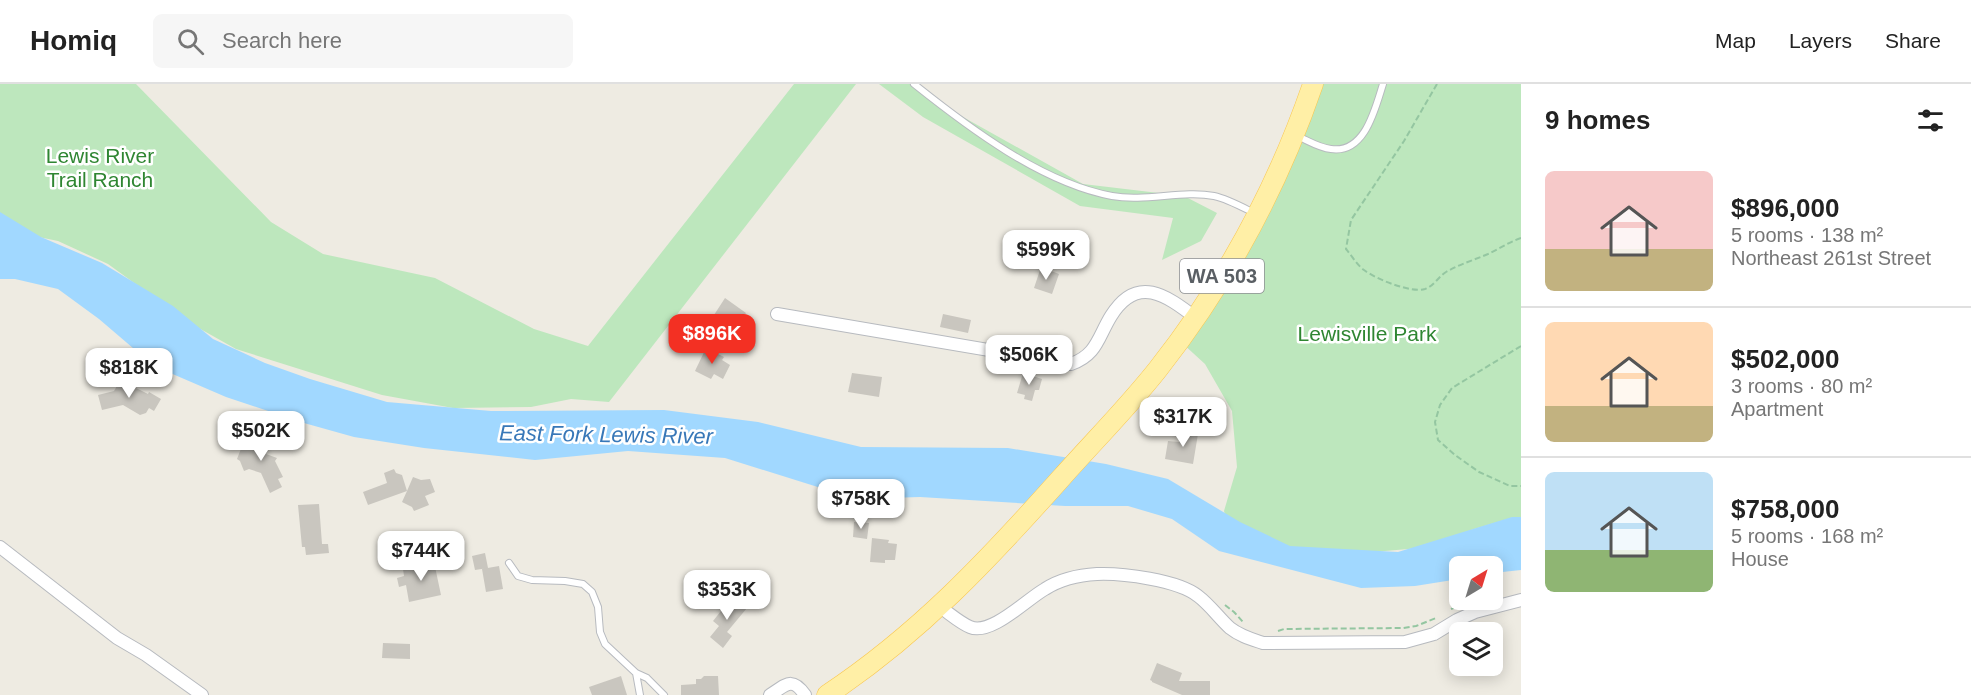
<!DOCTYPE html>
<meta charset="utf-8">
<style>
body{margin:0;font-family:Arial,sans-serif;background:#f6f6f6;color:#222;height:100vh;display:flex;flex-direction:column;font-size:22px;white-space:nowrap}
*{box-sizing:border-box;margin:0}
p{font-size:20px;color:#767676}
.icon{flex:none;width:33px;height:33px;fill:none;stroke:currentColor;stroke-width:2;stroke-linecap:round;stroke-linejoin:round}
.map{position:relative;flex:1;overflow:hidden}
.drawer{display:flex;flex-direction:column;background:#fff;width:450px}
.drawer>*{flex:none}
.needle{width:39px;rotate:38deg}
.controls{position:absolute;left:1449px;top:472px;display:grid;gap:12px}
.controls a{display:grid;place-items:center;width:54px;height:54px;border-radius:9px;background:#fff;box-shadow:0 3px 15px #0003;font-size:30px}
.price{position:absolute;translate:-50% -51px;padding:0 14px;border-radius:12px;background:#fff;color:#222;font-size:20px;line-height:39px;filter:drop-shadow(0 2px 3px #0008)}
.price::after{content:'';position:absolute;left:50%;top:36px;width:18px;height:14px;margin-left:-9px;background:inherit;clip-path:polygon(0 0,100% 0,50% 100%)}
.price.on{background:#f33023;color:#fff}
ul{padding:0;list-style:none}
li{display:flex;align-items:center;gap:18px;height:150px;padding:0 24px}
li+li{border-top:2px solid #e0e0e0}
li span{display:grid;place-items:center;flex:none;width:168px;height:120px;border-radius:9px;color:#555}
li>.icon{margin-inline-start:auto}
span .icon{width:72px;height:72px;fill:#fffc;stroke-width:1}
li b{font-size:26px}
h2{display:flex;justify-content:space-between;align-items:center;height:72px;padding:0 24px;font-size:26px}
header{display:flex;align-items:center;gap:36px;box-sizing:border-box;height:84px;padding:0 30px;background:#fff;border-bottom:2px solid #e0e0e0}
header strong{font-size:28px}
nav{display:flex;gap:33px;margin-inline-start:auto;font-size:21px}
.search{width:420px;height:54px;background:#f6f6f6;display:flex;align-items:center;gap:15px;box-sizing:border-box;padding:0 21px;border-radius:9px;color:#767676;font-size:22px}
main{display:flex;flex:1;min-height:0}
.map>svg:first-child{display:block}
.green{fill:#bde7bd}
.water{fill:#a1d8ff}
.building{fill:#c9c6bf}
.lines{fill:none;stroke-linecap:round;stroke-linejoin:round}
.lane-casing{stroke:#b7babf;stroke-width:8}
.street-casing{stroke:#b7babf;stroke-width:14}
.primary-casing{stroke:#f9c750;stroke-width:21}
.path{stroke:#94c6a1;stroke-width:2;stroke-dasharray:6 3;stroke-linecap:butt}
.lane{stroke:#fff;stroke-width:6}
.street{stroke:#fff;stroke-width:12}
.primary{stroke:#ffefa6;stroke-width:20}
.labels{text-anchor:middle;stroke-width:5;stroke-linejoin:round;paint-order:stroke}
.shield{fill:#fff;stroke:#8c8f92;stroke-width:1.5}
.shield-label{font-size:20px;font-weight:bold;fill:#5a5f64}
.park-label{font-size:21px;fill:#2f8632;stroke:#fff}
.water-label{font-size:22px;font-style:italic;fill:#3878b8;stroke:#fff}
</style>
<header>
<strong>Homiq</strong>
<div class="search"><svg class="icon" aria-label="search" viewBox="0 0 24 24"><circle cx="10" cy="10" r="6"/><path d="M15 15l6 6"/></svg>Search here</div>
<nav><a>Map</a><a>Layers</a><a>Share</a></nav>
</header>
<main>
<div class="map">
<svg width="1521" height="611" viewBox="0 0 1521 611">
<rect width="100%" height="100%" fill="#eeebe2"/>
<!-- green -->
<path class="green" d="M0 0H136L271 138 323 170 435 194 534 245 588 262 794 0H856L609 318 571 315 531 323 453 324 382 311 236 265 188 238 108 180 58 157 29 151 0 133Z
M879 0H913L938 19 1083 100 1184 112 1217 129 1201 157 1162 176 1173 134 1080 122 923 33Z
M1313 0H1521V433L1511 434 1471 446 1431 463 1362 469 1299 467 1226 434 1224 427 1237 383 1232 327 1205 280 1182 259Z"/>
<!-- water -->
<path class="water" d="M0 128 41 153 102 179 173 222 213 255 265 279 310 295 387 318 491 327 664 326 758 338 861 363 1008 364 1106 380 1168 395 1240 438 1290 462 1398 468 1512 433H1521V486L1493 489 1492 483H1460L1459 495 1415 502 1361 504 1219 467 1172 435 1128 422H1065L920 413 856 415 725 374 628 367 535 376 424 364 354 353 304 339 226 313 154 282 99 235 58 205 15 195H0Z"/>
<!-- building -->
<path class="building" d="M1041 183 1059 190 1052 210 1034 204Z
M725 214 746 229 735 245 714 231Z
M943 230 971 236 968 249 940 243Z
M706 264 724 273 722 276 730 281 723 295 714 290 711 295 695 287Z
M852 289 882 293 879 313 848 308Z
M1023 289 1042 295 1039 306H1035L1032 317 1024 315 1025 311 1017 309Z
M121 295 128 300 133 298 134 303 148 310 149 308 161 315 154 327 149 324 146 329 140 331 123 321 102 326 98 311 114 307Z
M1181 347 1198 350 1193 380 1165 375 1168 357 1179 358Z
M249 352 270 361 266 370 277 374 275 377 283 393 278 395 282 403 270 409 261 389 249 385 244 387 240 377 237 375 244 357H247Z
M394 385 396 389 402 391 407 407 413 393 421 396 430 395 435 408 425 412 429 421 414 427 412 423 402 418 407 407 368 421 363 408 387 399 384 389Z
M319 420 322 460H328L329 469 306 471 305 463H302L298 421Z
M854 438 869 439 867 455 853 453Z
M872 454 889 456 888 459 897 460 895 476H885V479L870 478Z
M485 469 488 484 475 486 472 472Z
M434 478 441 511 409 518 406 501 399 503 397 494 404 492 403 485Z
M499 482 503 505 486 508 482 485Z
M733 512 747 524 727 548 732 552 723 564 710 553 719 542 713 537Z
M383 559 410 560V575L382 574Z
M1157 579 1182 589 1179 597H1210V611H1182L1152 598V597L1150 596Z
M621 592 627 611H592L589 603Z
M704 592H718L719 611H681V601L696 600V595H701Z"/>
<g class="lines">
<!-- lane casing -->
<g class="lane-casing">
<path id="lane" d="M914 0C969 44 1042 99 1112 112 1145 118 1183 106 1214 112 1228 115 1242 123 1256 130
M1295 51C1307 56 1319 64 1331 65 1365 70 1375 25 1383 0
M509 479 518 492 532 496 565 497 583 500 592 508 598 523 600 548 605 560 636 589 640 611
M636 589 647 594 664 611"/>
</g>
<!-- street casing -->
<g class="street-casing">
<path id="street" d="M777 230 1071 280C1097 271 1098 253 1111 232 1137 190 1166 211 1196 234
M0 463 117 554 146 571 202 611
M940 523C949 529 960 539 970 543 991 552 1027 515 1045 505 1059 496 1079 491 1097 490 1122 489 1178 496 1198 512 1210 521 1219 534 1230 544 1240 552 1251 555 1263 559L1405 558 1434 550 1457 536 1475 528 1521 516
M770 611C786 601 792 592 805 611"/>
</g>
<!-- primary casing -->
<g class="primary-casing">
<path id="primary" d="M827 611C919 550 989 475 1062 393 1094 357 1128 323 1158 285 1225 200 1278 102 1313 0"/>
</g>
<!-- path -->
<path class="path" d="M1437 0 1404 57 1351 136 1346 165C1352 172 1357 181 1364 186 1376 195 1410 209 1425 205 1434 202 1438 193 1446 188 1460 180 1474 176 1488 170 1499 165 1509 158 1521 154
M1521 262 1452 304 1440 321 1435 338 1438 356 1455 371 1479 388 1510 402H1521
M1225 521 1234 528 1243 538
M1451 525 1468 518
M1278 547 1284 545 1403 544 1416 542 1436 534"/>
<!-- lane -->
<use href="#lane" class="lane"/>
<!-- street -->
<use href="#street" class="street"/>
<!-- primary -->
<use href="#primary" class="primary"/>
</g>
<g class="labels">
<!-- shield labels -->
<rect class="shield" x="1180" y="175" width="84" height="34" rx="4.5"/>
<g class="shield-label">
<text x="1222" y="199">WA 503</text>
</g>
<!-- park labels -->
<g class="park-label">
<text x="100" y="79">Lewis River<tspan x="100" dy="24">Trail Ranch</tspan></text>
<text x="1367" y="257">Lewisville Park</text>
</g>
<!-- water labels -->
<g class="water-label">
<text transform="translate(606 350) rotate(1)" y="8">East Fork Lewis River</text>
</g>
</g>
</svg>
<div class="controls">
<a><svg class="needle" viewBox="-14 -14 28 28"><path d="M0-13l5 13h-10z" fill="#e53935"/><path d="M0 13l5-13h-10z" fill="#767676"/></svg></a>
<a><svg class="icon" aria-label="layers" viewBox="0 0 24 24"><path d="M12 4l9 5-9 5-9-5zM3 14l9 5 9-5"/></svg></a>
</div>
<b class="price" style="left:1046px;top:197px">$599K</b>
<b class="price on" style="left:712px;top:281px">$896K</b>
<b class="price" style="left:1029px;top:302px">$506K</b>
<b class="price" style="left:129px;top:315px">$818K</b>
<b class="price" style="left:1183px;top:364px">$317K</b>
<b class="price" style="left:261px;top:378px">$502K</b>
<b class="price" style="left:861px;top:446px">$758K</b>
<b class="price" style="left:421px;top:498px">$744K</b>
<b class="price" style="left:727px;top:537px">$353K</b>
</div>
<section class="drawer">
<h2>9 homes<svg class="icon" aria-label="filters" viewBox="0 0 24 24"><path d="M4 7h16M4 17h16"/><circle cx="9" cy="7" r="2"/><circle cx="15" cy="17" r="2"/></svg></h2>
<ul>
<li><span style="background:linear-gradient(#f6c9c9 65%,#c2b280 0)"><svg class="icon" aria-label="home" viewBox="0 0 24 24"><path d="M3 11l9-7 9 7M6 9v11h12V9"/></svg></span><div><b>$896,000</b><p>5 rooms · 138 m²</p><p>Northeast 261st Street</p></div></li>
<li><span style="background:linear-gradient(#ffd9b3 70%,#c2b280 0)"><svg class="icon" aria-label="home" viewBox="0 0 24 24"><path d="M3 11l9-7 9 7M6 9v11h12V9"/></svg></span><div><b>$502,000</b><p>3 rooms · 80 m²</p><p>Apartment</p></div></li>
<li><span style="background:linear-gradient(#bfe0f5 65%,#8fb573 0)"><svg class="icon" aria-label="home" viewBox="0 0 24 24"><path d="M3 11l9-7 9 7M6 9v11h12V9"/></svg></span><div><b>$758,000</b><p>5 rooms · 168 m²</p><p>House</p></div></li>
</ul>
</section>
</main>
